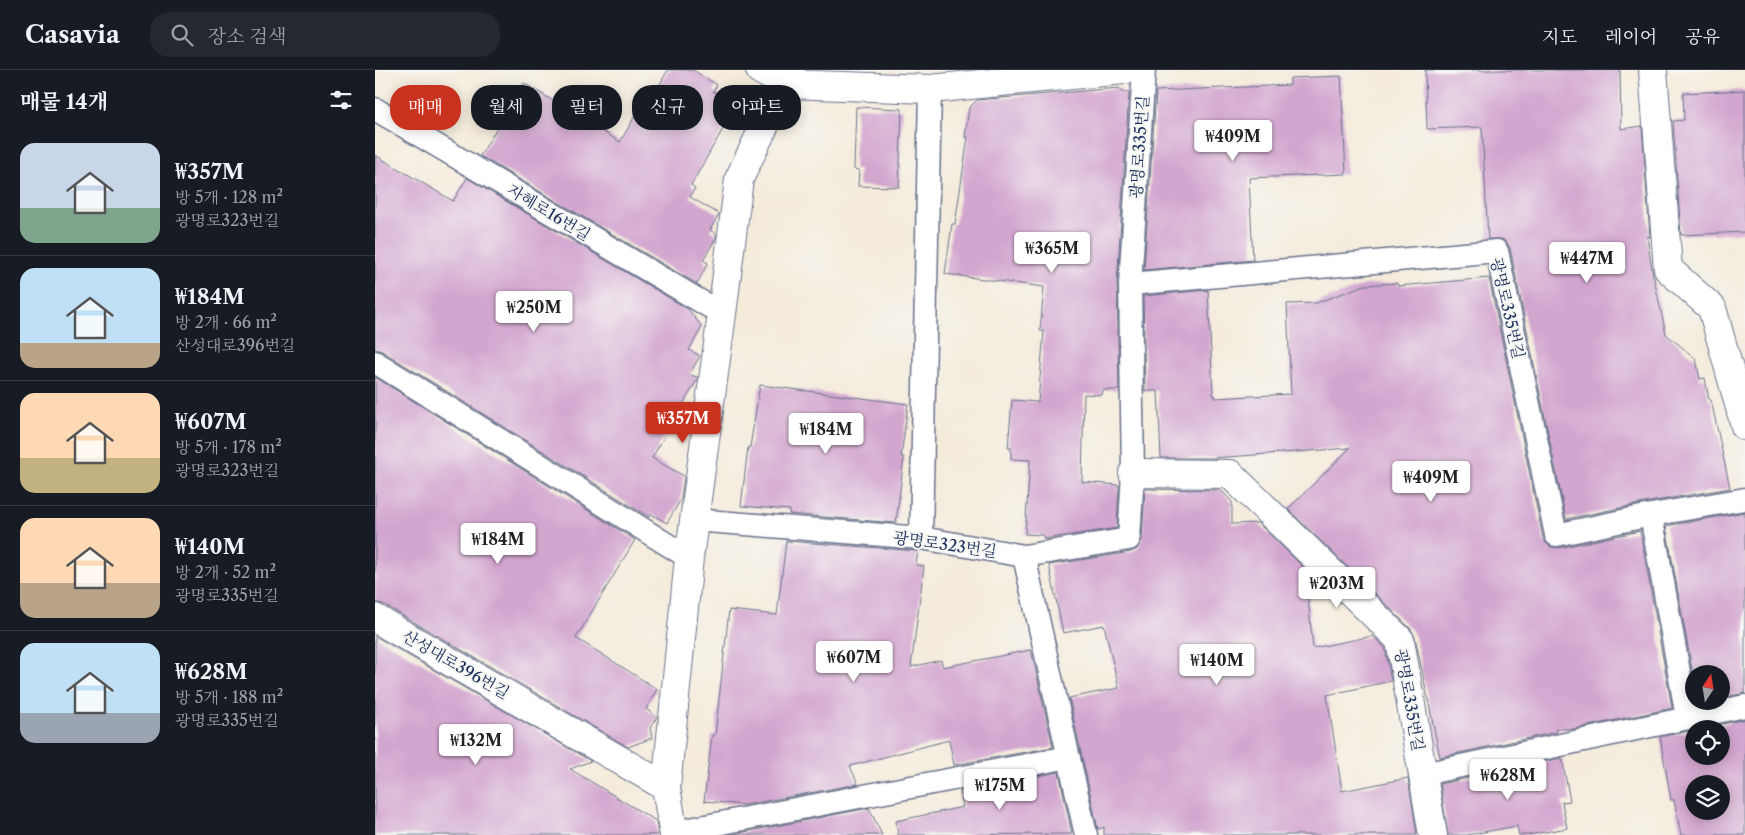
<!DOCTYPE html>
<html lang="ko">
<meta charset="utf-8">
<style>
body{margin:0;font-family:"Libre Caslon Text","Noto Serif KR",serif;background:#242831;color:#f1f3f6;height:100vh;display:flex;flex-direction:column;font-size:19px;white-space:nowrap}
*{box-sizing:border-box;margin:0}
p{font-size:16px;color:#9ea1a6}
.icon{flex:none;width:28px;height:28px;fill:none;stroke:currentColor;stroke-width:2;stroke-linecap:round;stroke-linejoin:round}
.map{position:relative;flex:1;overflow:hidden}
.side{display:flex;flex-direction:column;background:#171b24;width:375px}
.side>*{flex:none}
.hud{position:absolute;left:15px;top:15px;width:475px;height:45px;display:flex;gap:10px}
.needle{width:32px;rotate:12deg}
.fabs{position:absolute;left:1310px;top:595px;display:grid;gap:10px}
.fabs a{display:grid;place-items:center;width:45px;height:45px;border-radius:50%;background:#171b24;box-shadow:0 2px 12px #0003;font-size:25px}
.price{position:absolute;translate:-50% -42px;padding:0 11px;border-radius:5px;background:#fff;color:#222;font-size:16px;line-height:32px;filter:drop-shadow(0 1px 2px #0008)}
.price::after{content:'';position:absolute;left:50%;top:30px;width:15px;height:11px;margin-left:-8px;background:inherit;clip-path:polygon(0 0,100% 0,50% 100%)}
.price.selected{background:#c8321e;color:#fff}
ul{padding:0;list-style:none}
li{display:flex;align-items:center;gap:15px;height:125px;padding:0 20px}
li+li{border-top:1px solid #363941}
li span{display:grid;place-items:center;flex:none;width:140px;height:100px;border-radius:15px;color:#555}
li>.icon{margin-inline-start:auto}
span .icon{width:60px;height:60px;fill:#fffc;stroke-width:1}
li b{font-size:21px}
h2{display:flex;justify-content:space-between;align-items:center;height:60px;padding:0 20px;font-size:21px}
.pill{padding:0 18px;border-radius:20px;background:#171b24;box-shadow:0 2px 12px #0003;font-size:18px;line-height:45px}
.pill.selected{background:#c8321e;color:#fff}
header{display:flex;align-items:center;gap:30px;box-sizing:border-box;height:70px;padding:0 25px;background:#171b24;border-bottom:1px solid #363941}
header strong{font-size:24px}
nav{display:flex;gap:28px;margin-inline-start:auto;font-size:18px}
.search{width:350px;height:45px;background:#242831;display:flex;align-items:center;gap:12px;box-sizing:border-box;padding:0 18px;border-radius:20px;color:#9ea1a6;font-size:19px}
main{display:flex;flex:1;min-height:0}
.map>svg:first-child{display:block}
.building{fill:#d3a6d0;fill-rule:evenodd}
.lines{fill:none;stroke-linecap:round;stroke-linejoin:round}
.service-casing{stroke:#67718a;stroke-width:25}
.minor-casing{stroke:#67718a;stroke-width:30}
.service{stroke:#fff;stroke-width:22}
.minor{stroke:#fff;stroke-width:28}
.labels{text-anchor:middle;stroke-width:4;stroke-linejoin:round;paint-order:stroke}
.street-label{font-size:16px;fill:#1b2f5e;stroke:#f6f6f2}
</style>
<header>
<strong>Casavia</strong>
<div class="search"><svg class="icon" aria-label="search" viewBox="0 0 24 24"><circle cx="10" cy="10" r="6"/><path d="M15 15l6 6"/></svg>장소 검색</div>
<nav><a>지도</a><a>레이어</a><a>공유</a></nav>
</header>
<main>
<section class="side">
<h2>매물 14개<svg class="icon" aria-label="filters" viewBox="0 0 24 24"><path d="M4 7h16M4 17h16"/><circle cx="9" cy="7" r="2"/><circle cx="15" cy="17" r="2"/></svg></h2>
<ul>
<li><span style="background:linear-gradient(#c9d6e8 65%,#7fa58c 0)"><svg class="icon" aria-label="home" viewBox="0 0 24 24"><path d="M3 11l9-7 9 7M6 9v11h12V9"/></svg></span><div><b>₩357M</b><p>방 5개 · 128 m²</p><p>광명로323번길</p></div></li>
<li><span style="background:linear-gradient(#bfe0f5 75%,#b9a48a 0)"><svg class="icon" aria-label="home" viewBox="0 0 24 24"><path d="M3 11l9-7 9 7M6 9v11h12V9"/></svg></span><div><b>₩184M</b><p>방 2개 · 66 m²</p><p>산성대로396번길</p></div></li>
<li><span style="background:linear-gradient(#ffd9b3 65%,#c2b280 0)"><svg class="icon" aria-label="home" viewBox="0 0 24 24"><path d="M3 11l9-7 9 7M6 9v11h12V9"/></svg></span><div><b>₩607M</b><p>방 5개 · 178 m²</p><p>광명로323번길</p></div></li>
<li><span style="background:linear-gradient(#ffd9b3 65%,#b9a48a 0)"><svg class="icon" aria-label="home" viewBox="0 0 24 24"><path d="M3 11l9-7 9 7M6 9v11h12V9"/></svg></span><div><b>₩140M</b><p>방 2개 · 52 m²</p><p>광명로335번길</p></div></li>
<li><span style="background:linear-gradient(#bfe0f5 70%,#9aa5b1 0)"><svg class="icon" aria-label="home" viewBox="0 0 24 24"><path d="M3 11l9-7 9 7M6 9v11h12V9"/></svg></span><div><b>₩628M</b><p>방 5개 · 188 m²</p><p>광명로335번길</p></div></li>
</ul>
</section>
<div class="map">
<svg width="1370" height="765" viewBox="0 0 1370 765">
<rect width="100%" height="100%" fill="#f6f6f2"/>
<filter id="ink" filterUnits="userSpaceOnUse"><feTurbulence type="fractalNoise" baseFrequency=".02" numOctaves="2"/><feDisplacementMap in="SourceGraphic" scale="10" xChannelSelector="R" yChannelSelector="G"/><feConvolveMatrix kernelMatrix="1 2 1 2 8 2 1 2 1" color-interpolation-filters="sRGB"/></filter>
<filter id="wash" filterUnits="userSpaceOnUse"><feTurbulence type="fractalNoise" baseFrequency=".0096" numOctaves="4" result="noise"/><feDisplacementMap in="SourceGraphic" scale="20" xChannelSelector="R" yChannelSelector="G"/><feGaussianBlur stdDeviation="1.12" result="paint"/><feColorMatrix in="noise" values="0 0 0 0 0 0 0 0 0 0 0 0 0 0 0 0 0 1.4 0 .05"/><feComposite in="paint" operator="in"/></filter>
<g filter="url(#wash)">
<rect width="100%" height="100%" fill="#f4ebdb"/>
<g id="blocks">
<!-- building -->
<path class="building" d="M293 0H318L342 15 338 21 354 31 356 45 316 115 320 118 315 127 344 144 335 160 341 164V168L328 190 333 193 322 214 105 86 149 13 245 72 271 27 276 30Z
M1050 0H1245L1246 59 1267 56 1275 167H1272L1277 200 1291 264 1321 289 1325 309 1330 308 1334 330H1336L1355 418 1274 432 1191 449 1135 178 1132 173 1127 169H1113L1107 57 1052 59Z
M966 6 971 104 874 108 878 190 769 200 781 21 915 15V8Z
M744 18 747 22H754L742 213 744 320H728L727 325 709 324 707 412 744 415 742 458 669 469 668 465 650 464 655 390 636 389V378H633L637 330 663 332 669 261H665L669 217 570 204 577 154H580L593 67H590L594 38 602 30Z
M1370 20V162L1306 165 1298 51 1309 50 1308 23Z
M481 37 527 39 524 117 483 116 484 100 479 99Z
M0 85 78 131 92 108 313 239 327 257 314 280 325 286 314 305 323 307 322 310 277 388 309 406 306 429 292 453 276 444 274 447 7 281 0 279Z
M1114 208 1168 468 1171 473 1176 477 1184 478 1265 461 1297 638 1199 659H1181L1182 662 1065 687 1040 567 1036 559 913 439 975 378 838 388H786L783 321H770L768 226 833 220 838 325H840V328L916 324 912 234 941 233 990 215 1022 213 1023 216Z
M0 307 260 470 201 568 282 619 271 639 282 647 275 658 277 668 253 677 8 534 0 532Z
M385 315 533 334 526 387H529L521 453 414 444 415 440 366 436 373 377H375Z
M770 419 846 420 857 432V454L883 453 930 499 938 578 998 566 1010 578 1016 611 952 625 967 721 1033 708 1042 765H729V757L723 759 694 628 744 618 729 555 688 563 674 495 756 482 762 479 767 470Z
M1370 442V623L1346 628V604H1319V610L1291 456Z
M411 471 543 481 541 495 549 496 536 597 566 590 568 597 656 580 678 677 579 695 574 670 475 696 483 714 369 735 329 731 337 665H340L354 540 402 545Z
M0 566 216 691 195 699 281 751 283 765H0Z
M1370 649V765H1306L1299 730H1296L1285 667 1319 660V686H1346V659H1326ZM1319 714H1346V741H1319Z
M1187 688 1195 731 1187 732 1192 758 1153 765H1144L1142 756 1092 765H1073L1065 714Z
M684 702 697 764 523 765 521 751 588 737 585 721Z
M494 738 507 765H354Z"/>
</g>
</g>
<g filter="url(#ink)">
<use href="#blocks" fill-opacity="0" stroke="#67718a" stroke-width="1"/>
<g class="lines">
<!-- service casing -->
<g class="service-casing">
<path id="service" d="M0 39 347 244
M755 214 1122 181 1181 465 1276 445 1370 429
M0 292 314 488
M1276 445 1312 647
M318 450 546 468 649 486 754 469 758 403 755 214 769 0
M546 468 555 19
M649 486 711 765
M1048 704 1370 636
M299 762 694 687"/>
</g>
<!-- minor casing -->
<g class="minor-casing">
<path id="minor" d="M385 0 410 14 555 19 749 0
M1278 0 1293 199 1337 238 1370 356
M758 403 855 404 1025 570 1058 765
M0 548 291 717
M299 765 291 717 314 488 347 244 364 109 416 0"/>
</g>
<!-- service -->
<use href="#service" class="service"/>
<!-- minor -->
<use href="#minor" class="minor"/>
</g>
</g>
<g class="labels">
<!-- street labels -->
<g class="street-label">
<text transform="translate(764 77) rotate(-86)" y="6">광명로335번길</text>
<text transform="translate(174 142) rotate(31)" y="6">자혜로16번길</text>
<text transform="translate(1133 238) rotate(77)" y="6">광명로335번길</text>
<text transform="translate(570 474) rotate(8)" y="6">광명로323번길</text>
<text transform="translate(81 594) rotate(30)" y="6">산성대로396번길</text>
<text transform="translate(1035 630) rotate(80)" y="6">광명로335번길</text>
</g>
</g>
</svg>
<div class="fabs">
<a><svg class="needle" viewBox="-14 -14 28 28"><path d="M0-13l5 13h-10z" fill="#e53935"/><path d="M0 13l5-13h-10z" fill="#9ea1a6"/></svg></a>
<a><svg class="icon" aria-label="locate" viewBox="0 0 24 24"><circle cx="12" cy="12" r="6"/><path d="M12 2v4M12 18v4M2 12h4M18 12h4"/></svg></a>
<a><svg class="icon" aria-label="layers" viewBox="0 0 24 24"><path d="M12 4l9 5-9 5-9-5zM3 14l9 5 9-5"/></svg></a>
</div>
<b class="price" style="left:858px;top:92px">₩409M</b>
<b class="price" style="left:677px;top:204px">₩365M</b>
<b class="price" style="left:1212px;top:214px">₩447M</b>
<b class="price" style="left:159px;top:263px">₩250M</b>
<b class="price selected" style="left:308px;top:374px">₩357M</b>
<b class="price" style="left:451px;top:385px">₩184M</b>
<b class="price" style="left:1056px;top:433px">₩409M</b>
<b class="price" style="left:123px;top:495px">₩184M</b>
<b class="price" style="left:962px;top:539px">₩203M</b>
<b class="price" style="left:479px;top:613px">₩607M</b>
<b class="price" style="left:842px;top:616px">₩140M</b>
<b class="price" style="left:101px;top:696px">₩132M</b>
<b class="price" style="left:1133px;top:731px">₩628M</b>
<b class="price" style="left:625px;top:741px">₩175M</b>
<div class="hud">
<a class="pill selected">매매</a>
<a class="pill">월세</a>
<a class="pill">필터</a>
<a class="pill">신규</a>
<a class="pill">아파트</a>
</div>
</div>
</main>
